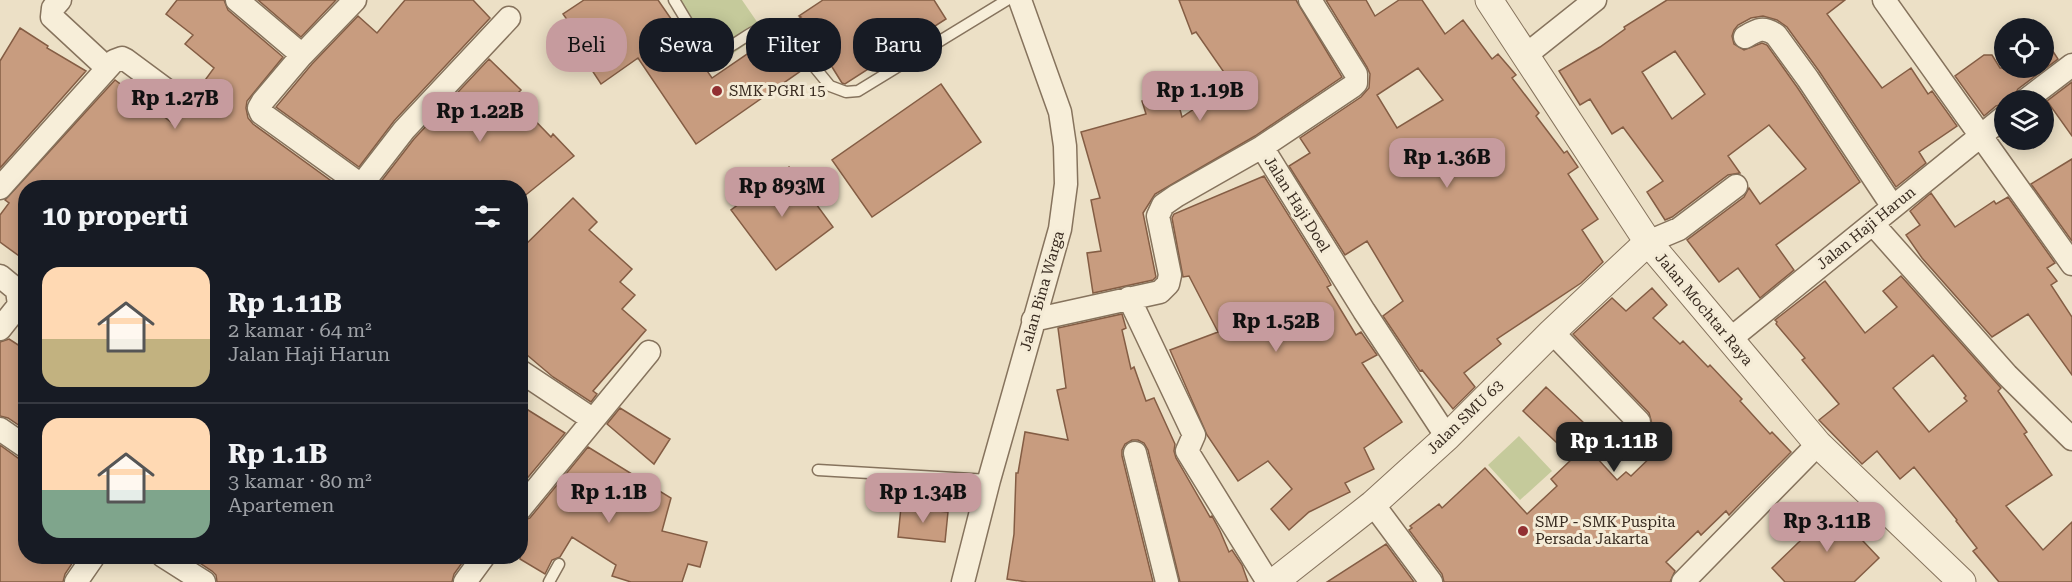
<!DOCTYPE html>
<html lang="id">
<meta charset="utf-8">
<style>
body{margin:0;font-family:"Roboto Serif",serif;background:#242831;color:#f1f3f6;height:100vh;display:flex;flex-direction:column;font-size:22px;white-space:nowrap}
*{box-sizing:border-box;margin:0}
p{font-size:20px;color:#9ea1a6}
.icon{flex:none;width:33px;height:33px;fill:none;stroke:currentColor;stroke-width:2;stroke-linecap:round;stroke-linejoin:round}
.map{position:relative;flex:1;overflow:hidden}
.side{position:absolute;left:18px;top:180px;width:510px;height:384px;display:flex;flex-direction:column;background:#171b24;border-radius:24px;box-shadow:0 3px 15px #0003}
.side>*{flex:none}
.banner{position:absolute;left:546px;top:18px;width:570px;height:54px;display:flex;gap:12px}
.buttons{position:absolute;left:1994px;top:18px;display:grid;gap:12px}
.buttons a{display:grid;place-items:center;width:60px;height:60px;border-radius:50%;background:#171b24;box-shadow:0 3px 15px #0003;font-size:30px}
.price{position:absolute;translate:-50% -51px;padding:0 14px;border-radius:12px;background:#c69b9e;color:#111;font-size:20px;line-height:39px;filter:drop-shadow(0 2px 3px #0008)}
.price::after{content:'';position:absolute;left:50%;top:36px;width:18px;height:14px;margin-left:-9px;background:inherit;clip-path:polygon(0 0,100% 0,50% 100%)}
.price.on{background:#222;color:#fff}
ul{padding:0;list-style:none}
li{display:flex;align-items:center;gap:18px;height:150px;padding:0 24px}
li+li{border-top:2px solid #363941}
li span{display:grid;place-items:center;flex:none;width:168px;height:120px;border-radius:18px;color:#555}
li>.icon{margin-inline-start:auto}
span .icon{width:72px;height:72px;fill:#fffc;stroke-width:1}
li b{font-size:26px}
h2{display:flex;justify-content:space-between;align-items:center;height:72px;padding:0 24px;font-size:26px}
.chip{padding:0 21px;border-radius:24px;background:#171b24;box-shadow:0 3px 15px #0003;font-size:21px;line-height:54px}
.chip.on{background:#c69b9e;color:#111}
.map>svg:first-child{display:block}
.green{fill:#c5ca9b}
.building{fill:#c89c7f;stroke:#845d44;stroke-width:1.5;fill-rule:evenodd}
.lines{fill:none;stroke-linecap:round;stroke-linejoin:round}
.service-casing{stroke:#86735d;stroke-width:13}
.minor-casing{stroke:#86735d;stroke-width:25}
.tertiary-casing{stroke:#86735d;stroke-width:29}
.service{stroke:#f7eed9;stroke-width:10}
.minor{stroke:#f7eed9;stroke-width:22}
.tertiary{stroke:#f7eed9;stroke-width:27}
.poi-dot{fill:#923032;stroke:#f4ebd6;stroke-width:2}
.labels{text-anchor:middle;stroke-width:6;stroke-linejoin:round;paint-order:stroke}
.poi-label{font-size:15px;fill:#382b20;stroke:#f4ebd6;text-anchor:start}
.street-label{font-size:15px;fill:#382b20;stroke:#f4ebd6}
</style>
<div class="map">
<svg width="2072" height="582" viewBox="0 0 2072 582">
<rect width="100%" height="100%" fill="#ece0c6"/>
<!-- green -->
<path class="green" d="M669 0H742L764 32 715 66Z
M1519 436 1552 471 1520 500 1488 465Z"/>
<!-- building -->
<path class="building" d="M177 0H224L228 10 283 57 247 101 246 108 248 118 253 124 341 188H26V261L0 242V215L9 203 5 200 115 80 171 122 180 110 186 105 190 96 192 98 214 68 185 44 193 35 166 14Z
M258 0H336L301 37Z
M405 0H473L490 18 394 121 359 167 276 107 312 64 358 16 377 33Z
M584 0H658L712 78 775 35 781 37 805 68 696 144 638 58 601 84 580 52 587 48 563 14Z
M823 0H934L946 19 845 84 842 83 824 54 818 59 789 25 801 17 799 16Z
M1179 0H1296L1342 77 1255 136 1155 194 1143 213 1156 277 1153 280 1093 293 1087 253 1101 251 1091 200 1100 198 1081 132 1146 114 1142 101 1175 91 1182 117 1225 88 1222 82 1228 78 1196 32 1192 34Z
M1326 0H1366L1375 16 1399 0H1422L1445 34 1463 20 1492 59 1498 54 1516 75 1512 78 1539 113 1536 116 1564 153 1567 151 1578 167 1568 174 1598 219 1582 230 1603 262 1581 283 1497 339 1501 344 1464 373 1475 387 1453 409 1422 370 1420 371 1383 316 1403 301 1367 241 1345 255 1289 166 1310 153 1300 138 1361 97 1369 88 1370 74 1367 67ZM1418 68 1443 100 1397 128 1377 95Z
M1667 0H1845L1827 14 1882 88 1911 68 1928 94 1932 91 1957 126 1919 152 1926 163 1896 187 1819 71 1787 27 1777 20 1763 16 1751 18 1738 25 1734 30 1732 36 1734 44 1744 50 1762 43 1767 45 1797 87 1860 182 1776 245 1794 270 1760 298 1738 268 1719 282 1687 240 1744 197 1749 188 1760 204 1806 169 1769 125 1728 156 1740 173 1728 175 1672 217 1665 220 1647 192 1663 181 1623 127 1612 134 1590 99 1580 105 1559 71 1600 47 1625 29 1624 27ZM1675 51 1705 94 1672 119 1642 72Z
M20 28 48 46 47 48 86 71 0 168V61Z
M2043 36 2058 59 2018 89 2013 97 2004 100V104L1996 106 1984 116 1955 76 1984 55H1992L2000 68H2043Z
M489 59 521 90 513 98 551 137 553 134 574 156 522 198 520 188H376L414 139Z
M2072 82V136L2047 101Z
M941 84 981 142 872 217 832 160Z
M2072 159V241L2031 184Z
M789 167 833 227 776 270 731 210Z
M1264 176 1327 277 1331 285 1327 287 1356 335 1361 332 1377 355 1362 363 1402 422 1364 448 1374 469 1345 483 1350 492 1309 512 1289 530 1271 509 1292 489 1268 461 1238 481 1207 435 1170 350 1218 332 1189 276 1183 277 1172 218 1174 214Z
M1931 193 1955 227 1994 201 1996 204 2008 197 2055 263 2047 268 2057 281 2051 285 2072 317V375L2028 314 1992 337 1922 258 1906 235 1920 225 1910 211Z
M573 198 597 222 589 230 632 269 620 282 635 295 622 309 646 330 593 391 597 394 591 402 553 377 520 349V250Z
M1901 276 2001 388 1998 391 2027 432 2024 434 2052 475 2006 506 2043 550 2072 522V582H1999L1973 551 1977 548 1956 521 1957 520 1914 467 1900 479 1877 451 1862 464 1819 420 1839 404 1802 360 1805 358 1776 324 1777 322 1775 320 1825 281 1865 333 1897 307 1883 291ZM1933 355 1966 396 1964 398 1967 401 1929 432 1893 388Z
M1652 288 1667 305 1653 318 1680 344 1683 341 1708 367 1710 365 1742 399 1740 401 1770 434 1772 432 1791 452 1729 515 1726 511 1701 535 1698 531 1666 562 1675 571 1670 582H1444L1442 574 1409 530 1412 528 1410 526 1439 504 1442 508 1485 468 1527 514 1557 486 1551 479 1573 458 1523 411 1546 387 1585 424 1575 434 1617 480 1626 472 1631 476 1659 449 1648 438 1657 429 1652 424 1649 413 1573 334 1612 298 1626 311Z
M1122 314 1126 328 1122 330 1131 369 1134 367 1146 401 1154 398 1175 444 1174 451 1176 458 1210 517 1212 516 1220 531 1229 552 1232 550 1242 565 1248 582H1180L1148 450 1144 443 1138 440H1132L1125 444 1122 450V456L1153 582H1027L1007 579 1014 534 1016 473H1018L1025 432 1068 440 1057 390 1066 388 1058 328Z
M9 339 26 350V430L8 418 0 416V342Z
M520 405 565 433 520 487Z
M620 408 670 439 654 464 607 424Z
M0 445 18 458 26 460V556H77L65 574 63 582H0Z
M588 447 671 498 662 531 707 542 700 567 688 564 682 582H631L612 576 616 565 572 537 560 557 552 560 545 574 520 559V522L530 518Z
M1830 506 1879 558 1854 582H1785L1772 568 1800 541 1797 538Z
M901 507 948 512 945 542 898 537Z
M1386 544 1414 582H1327Z
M189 556H467L454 574 452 582H217L216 575 212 571Z"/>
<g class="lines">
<!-- service casing -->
<g class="service-casing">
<path id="service" d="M674 0C681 11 696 39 705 47 729 66 753 12 785 31L830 86 846 92 858 91 1007 0
M818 470 989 480
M549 582 559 564"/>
</g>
<!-- minor casing -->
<g class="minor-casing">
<path id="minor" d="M60 0 53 8 52 17 107 68
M237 0 302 55 263 101 259 108 261 113 361 185
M1884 0 2072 264
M1745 37C1757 30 1763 26 1776 35L1808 79 1893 207
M302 55 355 0
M1526 55 1595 0
M2026 100 2072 65
M1262 147 1364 311 1447 437
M0 188 114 61 122 58 126 60 176 97
M359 188 404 130 509 18
M1873 224 2007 375 2072 439
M1648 242 1679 229 1736 186
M0 276 17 290 19 305 0 329
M1129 298 1194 435 1187 451 1268 582
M1033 320 1160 292 1168 284 1170 275 1158 216 1163 205 1176 196 1262 147 1353 86 1356 83V74L1310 0
M1552 332 1639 422
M1729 340 2004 117
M520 371 592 419
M0 429 26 447
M1135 453 1167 582
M1373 504 1431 582
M520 509 649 352
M163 556 204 582
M76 582 94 556
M465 582 484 556
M963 582 989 480 1060 229 1066 184 1065 146 1060 112 1020 0
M1683 582 1818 444"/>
</g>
<!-- tertiary casing -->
<g class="tertiary-casing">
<path id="tertiary" d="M1489 0 1648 242 1818 444 1962 582
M1274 582 1373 504 1447 437 1552 332 1648 242"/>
</g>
<!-- service -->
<use href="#service" class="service"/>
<!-- minor -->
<use href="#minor" class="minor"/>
<!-- tertiary -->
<use href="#tertiary" class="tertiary"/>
</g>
<!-- markers -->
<g class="poi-dot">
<circle cx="717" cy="91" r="6"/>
<circle cx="1523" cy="531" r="6"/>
</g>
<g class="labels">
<!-- poi labels -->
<g class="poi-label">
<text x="729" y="96">SMK PGRI 15</text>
<text x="1535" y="527">SMP - SMK Puspita<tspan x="1535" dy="17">Persada Jakarta</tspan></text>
</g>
<!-- street labels -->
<g class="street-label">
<text transform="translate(1297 204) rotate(58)" y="5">Jalan Haji Doel</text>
<text transform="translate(1866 228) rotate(-39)" y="5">Jalan Haji Harun</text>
<text transform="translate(1042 291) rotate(-74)" y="5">Jalan Bina Warga</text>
<text transform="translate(1704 309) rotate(50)" y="5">Jalan Mochtar Raya</text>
<text transform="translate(1465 417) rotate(-44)" y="5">Jalan SMU 63</text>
</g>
</g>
</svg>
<div class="buttons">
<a><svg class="icon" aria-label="locate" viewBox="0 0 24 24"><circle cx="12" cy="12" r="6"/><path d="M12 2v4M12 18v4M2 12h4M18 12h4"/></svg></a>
<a><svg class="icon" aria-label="layers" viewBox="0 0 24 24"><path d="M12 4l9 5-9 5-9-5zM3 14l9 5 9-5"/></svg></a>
</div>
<b class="price" style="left:1200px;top:122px">Rp 1.19B</b>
<b class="price" style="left:175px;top:130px">Rp 1.27B</b>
<b class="price" style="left:480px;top:143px">Rp 1.22B</b>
<b class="price" style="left:1447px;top:189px">Rp 1.36B</b>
<b class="price" style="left:782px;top:218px">Rp 893M</b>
<b class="price" style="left:1276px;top:353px">Rp 1.52B</b>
<b class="price on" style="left:1614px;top:473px">Rp 1.11B</b>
<b class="price" style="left:609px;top:524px">Rp 1.1B</b>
<b class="price" style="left:923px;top:524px">Rp 1.34B</b>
<b class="price" style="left:1827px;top:553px">Rp 3.11B</b>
<div class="banner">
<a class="chip on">Beli</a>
<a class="chip">Sewa</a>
<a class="chip">Filter</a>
<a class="chip">Baru</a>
</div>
<section class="side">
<h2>10 properti<svg class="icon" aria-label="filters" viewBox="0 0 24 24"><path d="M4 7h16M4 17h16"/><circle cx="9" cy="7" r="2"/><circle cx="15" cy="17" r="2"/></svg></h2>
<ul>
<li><span style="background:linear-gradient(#ffd9b3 60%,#c2b280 0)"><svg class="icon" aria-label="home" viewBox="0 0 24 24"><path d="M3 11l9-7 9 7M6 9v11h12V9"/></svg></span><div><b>Rp 1.11B</b><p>2 kamar · 64 m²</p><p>Jalan Haji Harun</p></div></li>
<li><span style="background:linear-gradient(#ffd9b3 60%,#7fa58c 0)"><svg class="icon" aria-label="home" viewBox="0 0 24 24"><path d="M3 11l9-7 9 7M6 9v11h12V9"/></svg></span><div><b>Rp 1.1B</b><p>3 kamar · 80 m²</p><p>Apartemen</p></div></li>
</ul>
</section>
</div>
